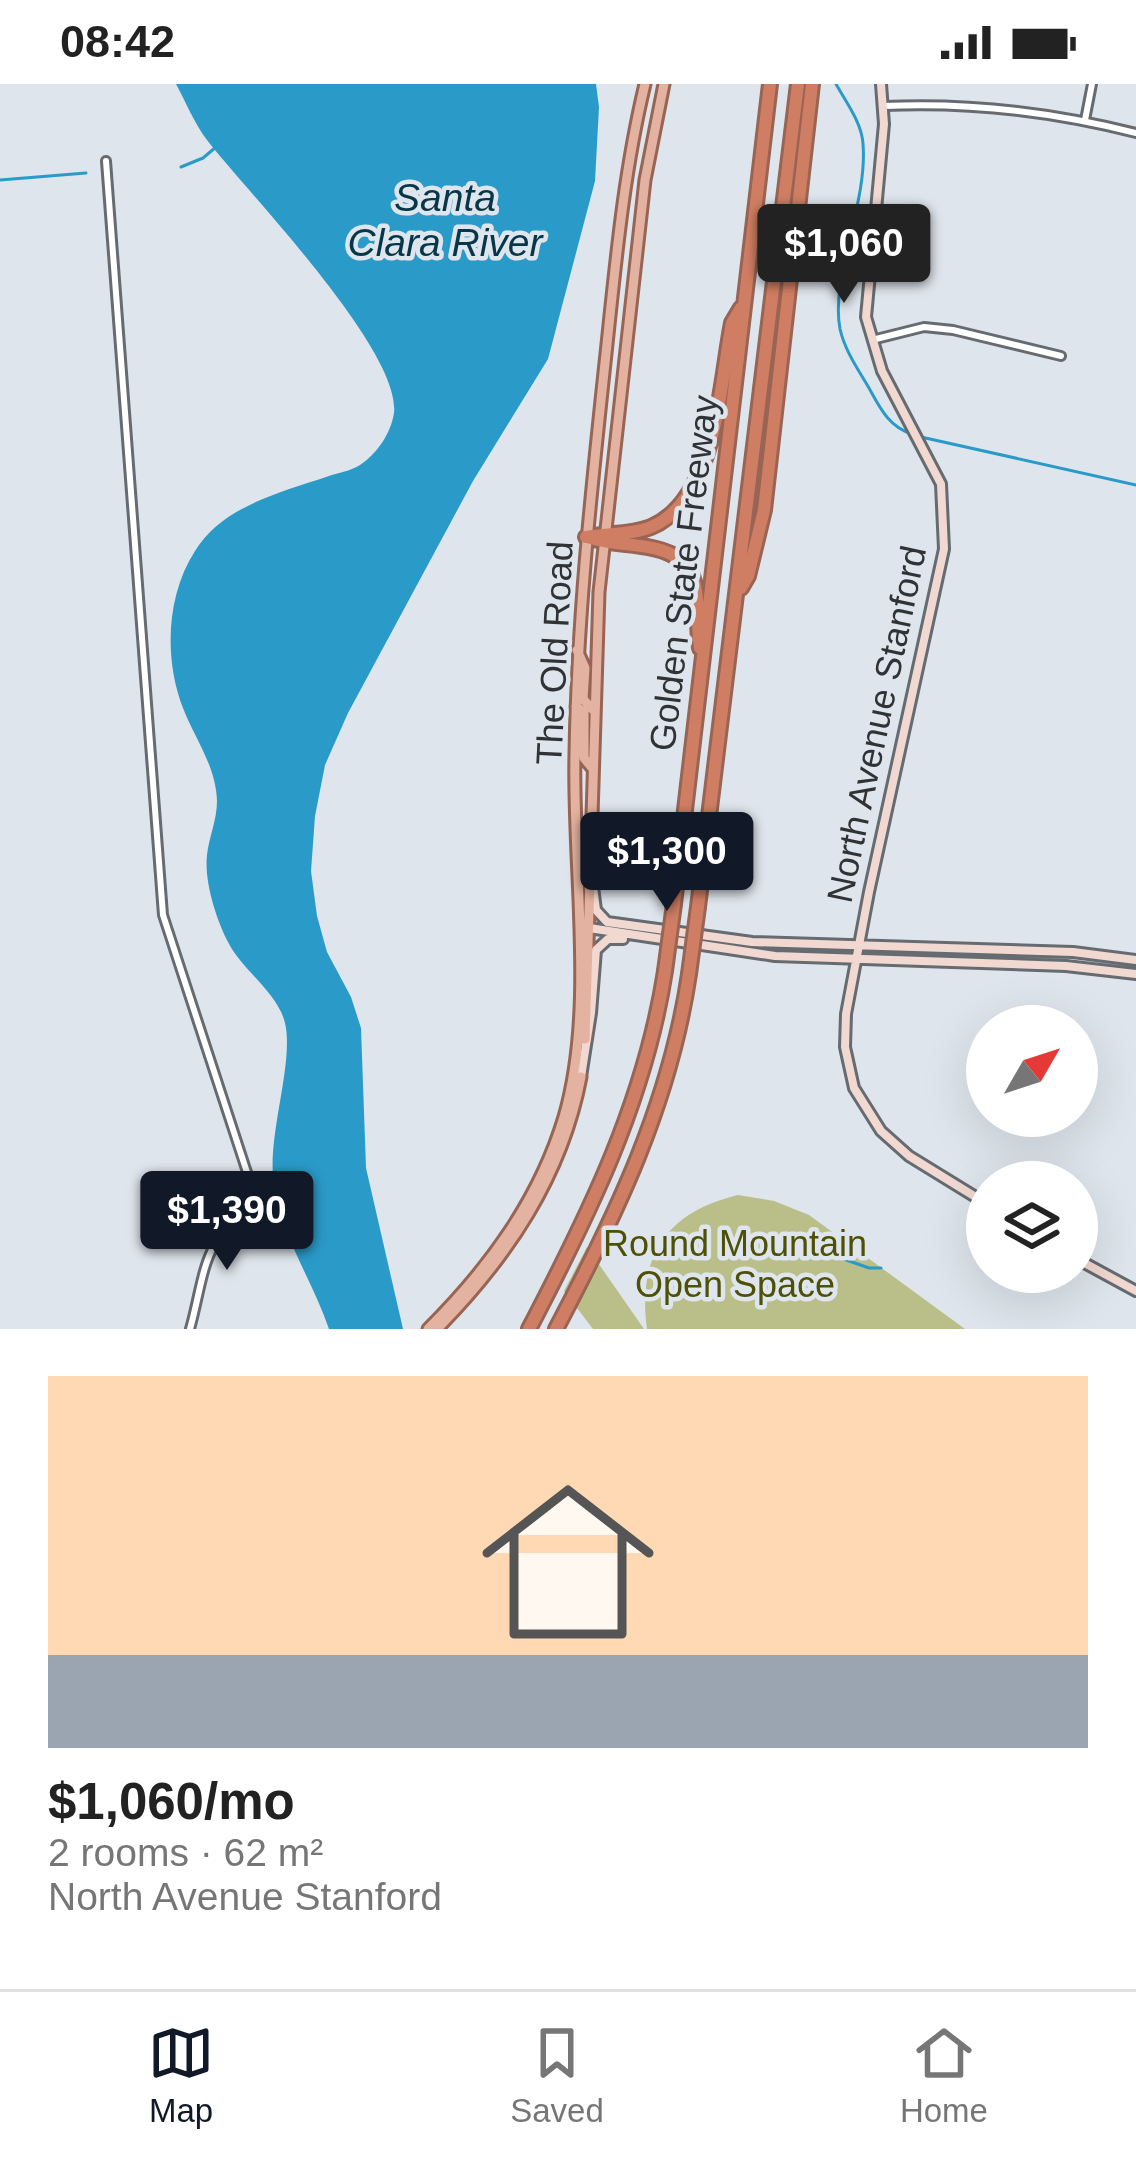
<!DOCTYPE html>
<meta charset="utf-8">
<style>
body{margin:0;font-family:Helvetica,sans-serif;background:#f2f2f2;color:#222;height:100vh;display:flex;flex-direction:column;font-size:45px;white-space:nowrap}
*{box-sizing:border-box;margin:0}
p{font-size:39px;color:#767676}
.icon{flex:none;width:66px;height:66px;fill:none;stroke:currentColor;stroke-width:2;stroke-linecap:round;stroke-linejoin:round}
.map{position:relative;height:1245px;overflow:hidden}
.drawer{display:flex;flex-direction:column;background:#fff;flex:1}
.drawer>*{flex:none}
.needle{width:78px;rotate:51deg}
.controls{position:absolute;left:966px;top:921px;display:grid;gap:24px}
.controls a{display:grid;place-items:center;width:132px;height:132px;border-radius:50%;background:#fff;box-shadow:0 12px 48px #0002;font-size:60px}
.price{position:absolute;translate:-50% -102px;padding:0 27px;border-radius:12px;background:#111827;color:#fff;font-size:39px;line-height:78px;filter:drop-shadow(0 3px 6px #0008)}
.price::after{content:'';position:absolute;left:50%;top:72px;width:36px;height:27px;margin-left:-18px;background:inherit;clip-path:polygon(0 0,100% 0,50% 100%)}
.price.active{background:#222;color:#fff}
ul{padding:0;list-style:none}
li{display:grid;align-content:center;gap:24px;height:636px;padding:0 48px}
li+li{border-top:3px solid #e0e0e0}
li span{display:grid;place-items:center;height:372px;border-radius:0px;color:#555}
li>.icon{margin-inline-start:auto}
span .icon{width:216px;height:216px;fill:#fffc;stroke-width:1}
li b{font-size:51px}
.status{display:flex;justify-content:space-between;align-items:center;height:84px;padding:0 60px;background:#fff;direction:ltr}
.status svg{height:33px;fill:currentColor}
.menu{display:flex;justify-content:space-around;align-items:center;height:168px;border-top:3px solid #e0e0e0;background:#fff;font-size:33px;color:#767676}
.menu a{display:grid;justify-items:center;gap:6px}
.menu .active{color:#111827}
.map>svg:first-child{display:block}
.green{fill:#babe89}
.water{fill:#2a9ac8}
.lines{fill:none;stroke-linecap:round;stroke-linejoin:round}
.stream{stroke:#2a9ac8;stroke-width:3}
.street-casing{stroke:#656b71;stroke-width:12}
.secondary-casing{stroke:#656b71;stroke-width:14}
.primary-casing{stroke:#986453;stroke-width:15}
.highway-casing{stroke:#986453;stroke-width:18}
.street{stroke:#fff;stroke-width:6}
.secondary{stroke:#f1d8d0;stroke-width:8}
.primary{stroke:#e3b2a1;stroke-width:9}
.highway{stroke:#d07e63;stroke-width:12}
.highway-bridge-casing{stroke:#986453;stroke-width:18;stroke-linecap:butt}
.highway-bridge{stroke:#d07e63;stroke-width:12}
.labels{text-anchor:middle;stroke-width:9;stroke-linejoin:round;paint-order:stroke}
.street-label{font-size:36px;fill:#303336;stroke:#dee5ec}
.park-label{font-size:36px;fill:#4e5006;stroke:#dee5ec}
.water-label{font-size:39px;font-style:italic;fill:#053649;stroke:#dee5ec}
</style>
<div class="status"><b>08:42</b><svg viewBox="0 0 49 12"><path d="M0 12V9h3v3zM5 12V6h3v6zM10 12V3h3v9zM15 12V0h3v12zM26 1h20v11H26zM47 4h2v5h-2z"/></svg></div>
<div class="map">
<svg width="1136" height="1245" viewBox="0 0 1136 1245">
<rect width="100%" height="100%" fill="#dee5ec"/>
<!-- green -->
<path class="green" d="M738 1111 774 1117 809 1131 965 1245H647C637 1173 666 1128 738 1111Z
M587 1163 644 1245H593L564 1207Z"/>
<!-- water -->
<path class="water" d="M176 0H596L599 23 595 97 548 275 473 397 348 629 325 681 315 732 311 787 317 832 327 868 351 913 361 944 366 1084 403 1245H329C312 1195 277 1145 273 1092 269 1046 294 977 285 939 278 909 242 886 228 858 216 835 204 797 207 771 209 753 217 736 217 717 216 682 195 655 183 624 164 575 166 512 195 467 223 422 279 409 326 393 337 389 351 387 360 381 377 370 391 349 394 329 401 266 248 109 207 56 194 39 186 18 176 0Z"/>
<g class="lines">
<!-- stream -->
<path class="stream" d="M836 0C846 18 862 39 863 60 868 119 830 193 840 245 845 267 858 285 869 304 880 324 889 343 912 350
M181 83 203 74 216 63
M0 96 86 89
M921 353 1136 401
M835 1172 869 1184H881"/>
<!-- street casing -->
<g class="street-casing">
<path id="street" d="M884 22C969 18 1053 28 1136 49
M1085 36 1092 0
M106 77 163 831 259 1125C202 1146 205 1192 190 1245
M872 256 924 243 953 246 1061 272"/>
</g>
<!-- secondary casing -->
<g class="secondary-casing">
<path id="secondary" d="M881 0 884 40 866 233 882 287 941 400 944 465 869 808 846 930 845 963 854 1004 881 1047 909 1072 987 1120
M593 803 596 826 607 838 752 858 1073 868 1136 876
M589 844 775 872 1066 882 1136 890
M581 993 591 929 596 866 608 855H623
M1077 1175 1136 1207"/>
</g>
<!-- primary casing -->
<g class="primary-casing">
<path id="primary" d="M577 566 585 584 583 615 593 626
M576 622 584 629V674L593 685
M585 955 599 508 645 96 664 0
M428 1245C489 1184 539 1116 564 1033 596 923 572 784 575 670 577 538 591 410 605 279 615 186 623 91 645 0
M437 1245C507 1174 562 1093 581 993"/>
</g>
<!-- highway casing -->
<g class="highway-casing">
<path id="highway" d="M586 453C608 449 631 451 651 443 716 416 720 300 732 239L741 224
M588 453C627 467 688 451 696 507 699 526 697 545 700 564
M741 504 748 492 764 426 812 0
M674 820 770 0
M698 823 798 0
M529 1245C589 1130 645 1017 665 887
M556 1245C616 1131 670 1019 689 890"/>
</g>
<!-- street -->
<use href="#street" class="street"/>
<!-- secondary -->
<use href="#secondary" class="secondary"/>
<!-- primary -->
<use href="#primary" class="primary"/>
<!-- highway -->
<use href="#highway" class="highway"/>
<!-- highway-bridge casing -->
<g class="highway-bridge-casing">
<path id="highway-bridge" d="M665 887 674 820
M689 890 698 823"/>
</g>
<!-- highway-bridge -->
<use href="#highway-bridge" class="highway-bridge"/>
</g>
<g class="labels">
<!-- street labels -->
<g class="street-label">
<text transform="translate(683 489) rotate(-83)" y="13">Golden State Freeway</text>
<text transform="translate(554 569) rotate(-87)" y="13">The Old Road</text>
<text transform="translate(876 640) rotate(-78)" y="13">North Avenue Stanford</text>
</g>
<!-- park labels -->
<g class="park-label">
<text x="735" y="1172">Round Mountain<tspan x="735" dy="41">Open Space</tspan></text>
</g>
<!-- water labels -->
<g class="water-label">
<text x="445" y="127">Santa<tspan x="445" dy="45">Clara River</tspan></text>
</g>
</g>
</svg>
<div class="controls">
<a><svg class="needle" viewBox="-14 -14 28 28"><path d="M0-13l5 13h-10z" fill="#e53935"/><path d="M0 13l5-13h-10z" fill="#767676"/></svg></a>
<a><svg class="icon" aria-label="layers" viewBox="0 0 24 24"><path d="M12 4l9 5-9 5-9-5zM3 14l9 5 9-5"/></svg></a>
</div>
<b class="price active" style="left:844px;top:222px">$1,060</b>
<b class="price" style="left:667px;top:830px">$1,300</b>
<b class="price" style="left:227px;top:1189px">$1,390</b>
</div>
<section class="drawer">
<ul>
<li><span style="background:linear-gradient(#ffd9b3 75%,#9aa5b1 0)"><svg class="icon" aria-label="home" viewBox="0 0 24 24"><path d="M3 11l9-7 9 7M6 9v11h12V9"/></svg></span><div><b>$1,060/mo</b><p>2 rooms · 62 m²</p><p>North Avenue Stanford</p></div></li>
</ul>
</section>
<nav class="menu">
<a class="active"><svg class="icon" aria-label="map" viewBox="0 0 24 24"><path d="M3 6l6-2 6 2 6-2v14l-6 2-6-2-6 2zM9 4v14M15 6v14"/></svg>Map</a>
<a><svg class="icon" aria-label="saved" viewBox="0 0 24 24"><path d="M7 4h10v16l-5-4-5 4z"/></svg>Saved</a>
<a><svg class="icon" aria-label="home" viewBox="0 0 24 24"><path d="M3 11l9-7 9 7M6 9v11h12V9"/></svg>Home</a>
</nav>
